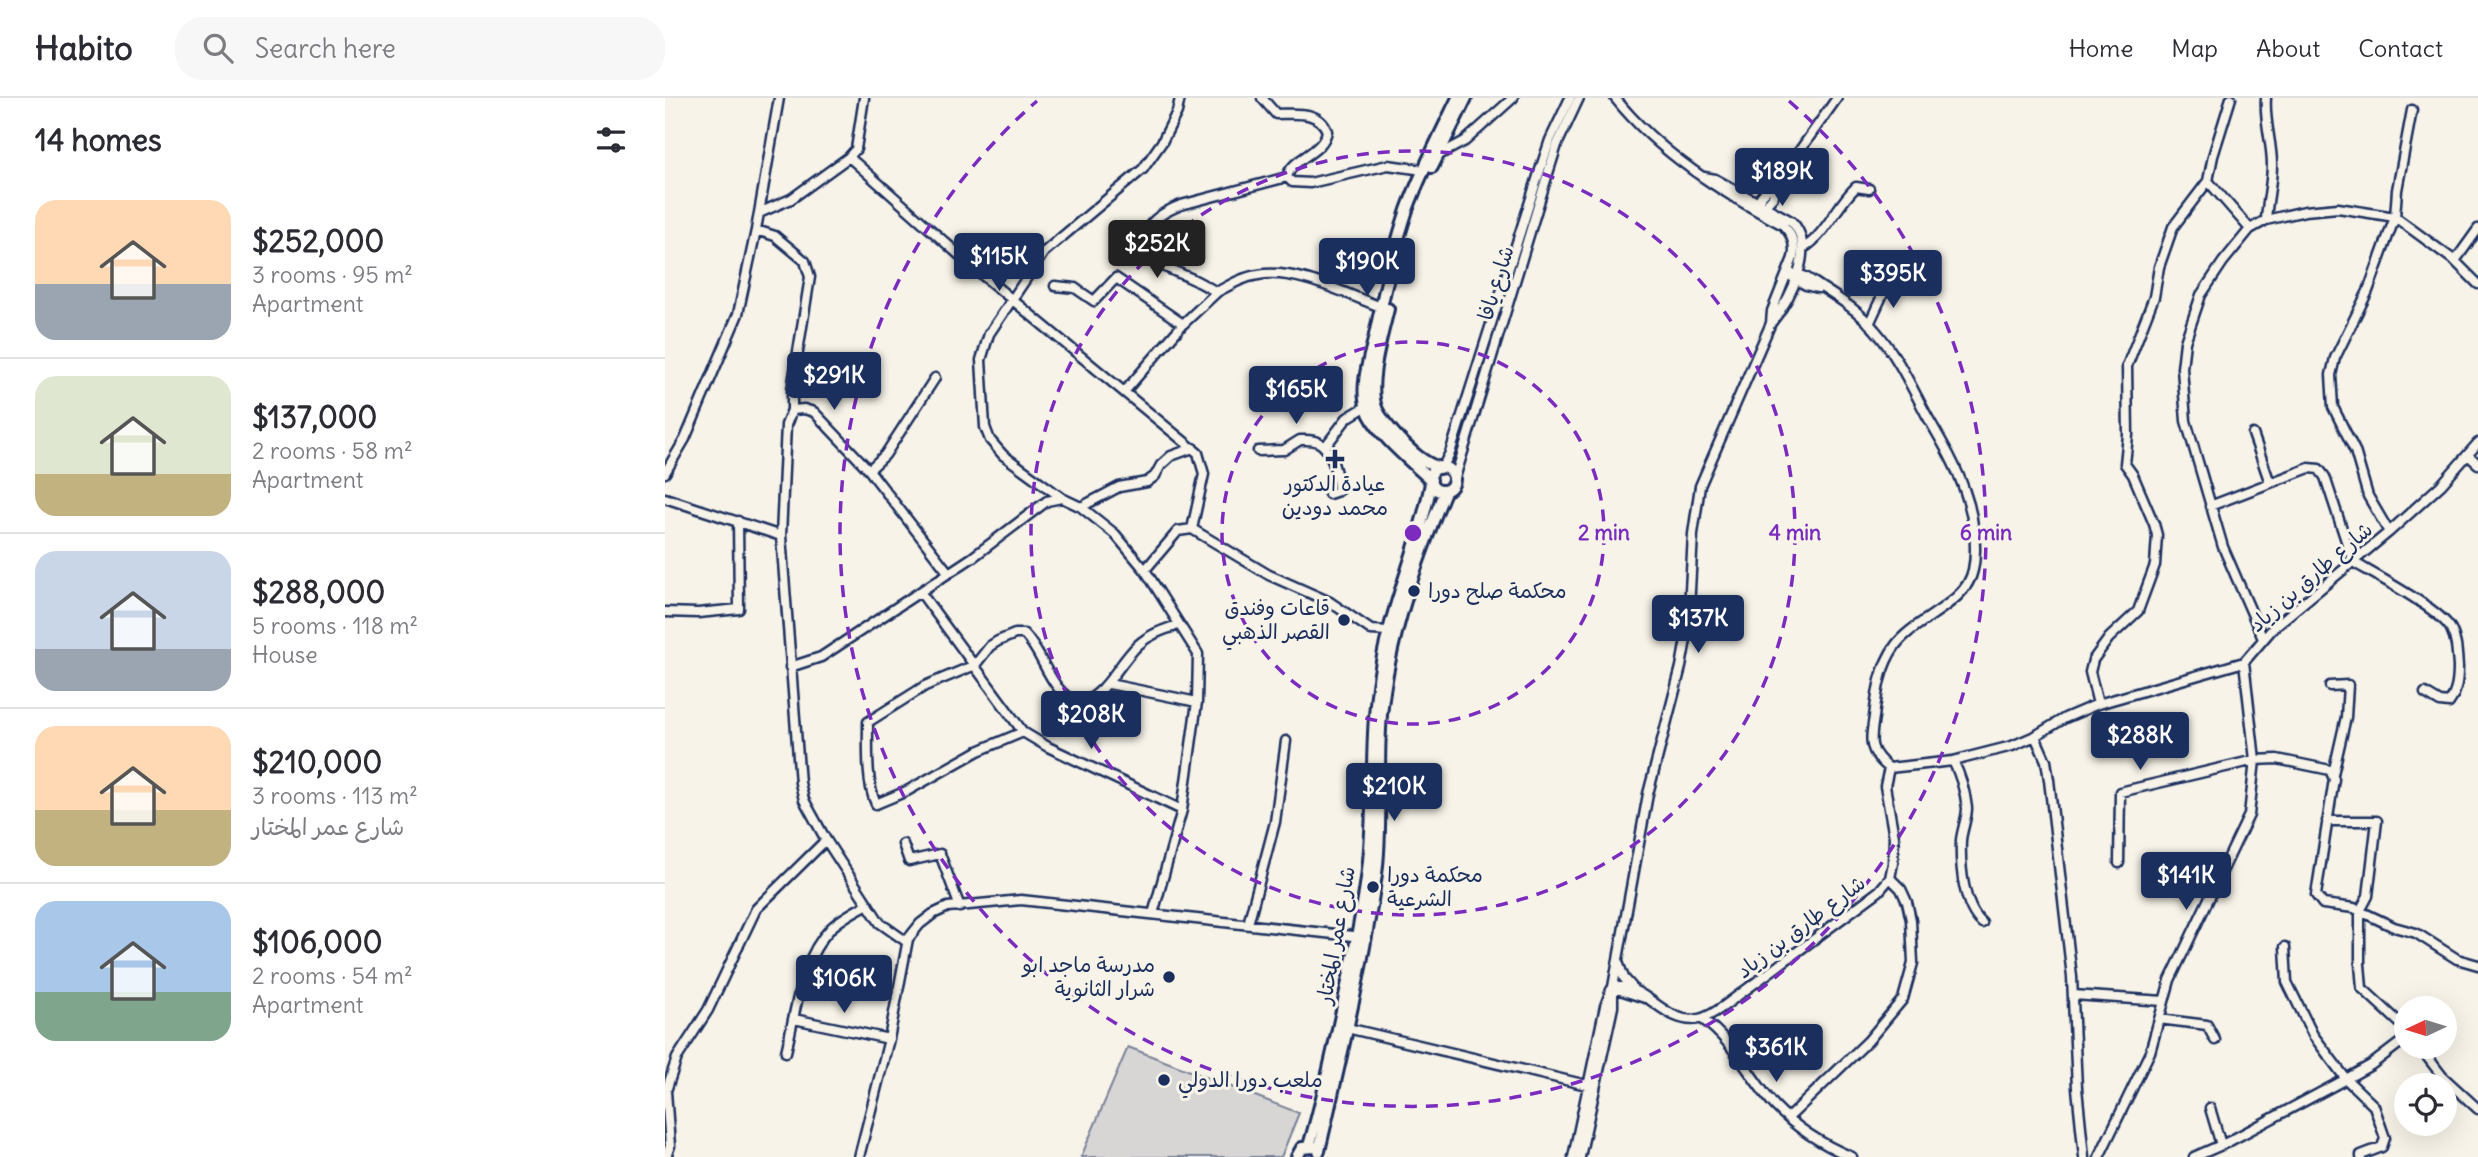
<!DOCTYPE html>
<meta charset="utf-8">
<style>
body{margin:0;font-family:Delius,"Playpen Sans Arabic",sans-serif;background:#f7f7f7;color:#2b2b33;height:100vh;display:flex;flex-direction:column;font-size:26px;white-space:nowrap}
*{box-sizing:border-box;margin:0}
p{font-size:23px;color:#7c7c81}
.icon{flex:none;width:38px;height:38px;fill:none;stroke:currentColor;stroke-width:2;stroke-linecap:round;stroke-linejoin:round}
.map{position:relative;flex:1;overflow:hidden}
.drawer{display:flex;flex-direction:column;background:#fff;width:665px}
.drawer>*{flex:none}
.needle{width:46px;rotate:266deg}
.tools{position:absolute;left:1729px;top:898px;display:grid;gap:14px}
.tools a{display:grid;place-items:center;width:63px;height:63px;border-radius:50%;background:#fff;box-shadow:0 7px 28px #0002;font-size:35px}
.price{position:absolute;translate:-50% -60px;padding:0 16px;border-radius:7px;background:#1b2f5e;color:#fff;font-size:23px;line-height:46px;filter:drop-shadow(0 2px 4px #0008)}
.price::after{content:'';position:absolute;left:50%;top:42px;width:21px;height:16px;margin-left:-10px;background:inherit;clip-path:polygon(0 0,100% 0,50% 100%)}
.price.active{background:#222;color:#fff}
ul{padding:0;list-style:none}
li{display:flex;align-items:center;gap:21px;height:175px;padding:0 35px}
li+li{border-top:2px solid #e1e1e2}
li span{display:grid;place-items:center;flex:none;width:196px;height:140px;border-radius:21px;color:#555}
li>.icon{margin-inline-start:auto}
span .icon{width:84px;height:84px;fill:#fffc;stroke-width:1}
li b{font-size:30px}
h2{display:flex;justify-content:space-between;align-items:center;height:84px;padding:0 35px;font-size:30px}
header{display:flex;align-items:center;gap:42px;box-sizing:border-box;height:98px;padding:0 35px;background:#fff;border-bottom:2px solid #e1e1e2}
header strong{font-size:33px}
nav{display:flex;gap:38px;margin-inline-start:auto;font-size:24px}
.search{width:490px;height:63px;background:#f7f7f7;display:flex;align-items:center;gap:18px;box-sizing:border-box;padding:0 24px;border-radius:28px;color:#7c7c81;font-size:26px}
main{display:flex;flex:1;min-height:0}
.map>svg:first-child{display:block}
.pitch{fill:#d7d6d4;stroke:#798299;stroke-width:2}
.lines{fill:none;stroke-linecap:round;stroke-linejoin:round}
.minor-casing{stroke:#1b2f5e;stroke-width:13}
.major-casing{stroke:#1b2f5e;stroke-width:16}
.minor{stroke:#f7f3e8;stroke-width:8}
.major{stroke:#f7f3e8;stroke-width:10}
.ring{fill:none;stroke:#7b2cbf;stroke-width:3.5;stroke-dasharray:12 9}
.poi-dot{fill:#1b2f5e;stroke:#f7f3e8;stroke-width:2.5}
.labels{text-anchor:middle;stroke-width:6;stroke-linejoin:round;paint-order:stroke}
.street-label{font-size:21px;fill:#1b2f5e;stroke:#f7f3e8}
.poi-label{font-size:21px;fill:#1b2f5e;stroke:#f7f3e8;text-anchor:start}
.centre{fill:#7b2cbf;stroke:#f7f3e8;stroke-width:3.5}
.ring-label{font-size:21px;text-anchor:middle;font-weight:bold;fill:#7b2cbf;stroke:#f7f3e8;stroke-width:6;stroke-linejoin:round;paint-order:stroke}
</style>
<header>
<strong>Habito</strong>
<div class="search"><svg class="icon" aria-label="search" viewBox="0 0 24 24"><circle cx="10" cy="10" r="6"/><path d="M15 15l6 6"/></svg>Search here</div>
<nav><a>Home</a><a>Map</a><a>About</a><a>Contact</a></nav>
</header>
<main>
<section class="drawer">
<h2>14 homes<svg class="icon" aria-label="filters" viewBox="0 0 24 24"><path d="M4 7h16M4 17h16"/><circle cx="9" cy="7" r="2"/><circle cx="15" cy="17" r="2"/></svg></h2>
<ul>
<li><span style="background:linear-gradient(#ffd9b3 60%,#9aa5b1 0)"><svg class="icon" aria-label="home" viewBox="0 0 24 24"><path d="M3 11l9-7 9 7M6 9v11h12V9"/></svg></span><div><b>$252,000</b><p>3 rooms · 95 m²</p><p>Apartment</p></div></li>
<li><span style="background:linear-gradient(#dfe7d0 70%,#c2b280 0)"><svg class="icon" aria-label="home" viewBox="0 0 24 24"><path d="M3 11l9-7 9 7M6 9v11h12V9"/></svg></span><div><b>$137,000</b><p>2 rooms · 58 m²</p><p>Apartment</p></div></li>
<li><span style="background:linear-gradient(#c9d6e8 70%,#9aa5b1 0)"><svg class="icon" aria-label="home" viewBox="0 0 24 24"><path d="M3 11l9-7 9 7M6 9v11h12V9"/></svg></span><div><b>$288,000</b><p>5 rooms · 118 m²</p><p>House</p></div></li>
<li><span style="background:linear-gradient(#ffd9b3 60%,#c2b280 0)"><svg class="icon" aria-label="home" viewBox="0 0 24 24"><path d="M3 11l9-7 9 7M6 9v11h12V9"/></svg></span><div><b>$210,000</b><p>3 rooms · 113 m²</p><p>شارع عمر المختار</p></div></li>
<li><span style="background:linear-gradient(#a9c7e8 65%,#7fa58c 0)"><svg class="icon" aria-label="home" viewBox="0 0 24 24"><path d="M3 11l9-7 9 7M6 9v11h12V9"/></svg></span><div><b>$106,000</b><p>2 rooms · 54 m²</p><p>Apartment</p></div></li>
</ul>
</section>
<div class="map">
<svg width="1813" height="1059" viewBox="0 0 1813 1059">
<rect width="100%" height="100%" fill="#f7f3e8"/>
<filter id="ink" filterUnits="userSpaceOnUse"><feTurbulence type="fractalNoise" baseFrequency=".0143" numOctaves="2"/><feDisplacementMap in="SourceGraphic" scale="14" xChannelSelector="R" yChannelSelector="G"/><feConvolveMatrix kernelMatrix="1 2 1 2 8 2 1 2 1" color-interpolation-filters="sRGB"/></filter>
<g filter="url(#ink)">
<!-- pitch -->
<path class="pitch" d="M463 949 634 1015 616 1059H416Z"/>
<g class="lines">
<!-- minor casing -->
<g class="minor-casing">
<path id="minor" d="M597 0 611 16C630 16 654 12 662 33 658 56 627 59 622 79L627 84 645 85 723 67 758 72
M950 0C994 55 1056 94 1118 127 1127 136 1131 147 1128 160L1107 213 1106 225
M1601 0C1599 23 1607 44 1607 67 1607 85 1602 104 1601 122
M772 58 800 43 848 0
M184 59 310 171 533 355 539 376 527 431
M622 79 516 107C503 112 488 120 481 133 467 162 505 170 523 179 533 183 542 189 552 194 565 187 578 179 593 177 631 170 681 196 716 209
M1543 83 1585 131
M1092 109C1092 98 1105 90 1113 83L1172 0
M1098 110 1108 99 1113 83
M94 115 126 101 184 59 191 51 199 0
M91 132 110 138 140 163 145 179 127 291V312
M1139 150C1162 135 1171 108 1191 89L1204 91
M1790 163 1813 131
M1123 175C1136 174 1145 182 1156 189 1175 201 1195 214 1210 232 1232 257 1246 288 1262 318 1276 342 1291 367 1300 394 1308 416 1313 449 1308 472 1301 507 1250 520 1230 548 1215 569 1212 594 1209 619 1205 644 1203 653 1224 670
M1127 179 1141 187 1153 190
M390 188 410 190 429 203 451 180 518 226 552 194
M1204 226 1223 185
M460 293 518 226
M1588 336 1605 385
M660 349 682 320 702 308
M593 353 619 352 635 342C641 342 647 341 653 344 667 351 673 378 673 393L664 396
M1803 357 1813 366
M777 370 785 355 874 75 885 42 905 0
M204 372 220 357 270 280
M0 375 20 341 73 216 91 132 114 0
M789 383 880 85 892 47 914 0
M0 400 116 438
M397 400 338 357 325 342 320 329 316 262 324 236 379 154 478 71 497 44 512 14 515 0
M1545 408 1644 370 1654 371 1660 379 1688 464C1710 477 1775 511 1786 531 1792 543 1792 556 1793 569 1793 582 1792 594 1784 605L1775 604 1760 595
M416 409 454 389 482 384 490 378 496 367 506 358 528 350
M1724 434 1703 398 1690 353 1668 309 1666 277 1670 260 1703 193 1730 119 1732 92 1747 12
M480 472 513 433 527 431 604 477 665 504 706 532 723 533
M256 495 358 634 383 649 517 712 488 816
M0 514 33 515 74 511 73 423
M1598 541 1558 449 1521 323 1517 270 1520 244 1536 197 1558 164 1585 131 1601 122 1640 113 1673 110 1730 119 1790 163 1813 186
M125 569 156 559 308 459 382 403 397 400 416 409 450 436 480 472 533 556 532 604 517 712
M444 586 532 604
M1665 588 1683 587 1681 619 1668 676
M1433 606 1425 574 1428 562 1444 540 1473 513 1490 467 1492 437 1489 426 1468 377 1460 366 1463 337 1462 268 1489 199 1494 169 1508 129 1543 83 1548 58 1566 0
M358 634 313 653 242 693 211 706C201 686 203 646 203 624L260 588 310 567 325 548 333 543 350 536H359C380 557 384 595 415 606 443 595 452 567 473 547 485 536 498 532 513 527
M1370 638 1381 663 1384 682 1407 879 1412 990 1419 1059
M1288 663C1296 678 1300 693 1302 710 1302 720 1297 732 1296 742 1295 768 1298 808 1317 825
M1662 723H1712L1703 798 1695 813 1729 829 1751 835 1792 861 1813 867
M238 746 244 763 275 756 295 809
M1454 765 1455 694 1590 662 1612 661 1665 672 1669 681 1651 797 1658 806 1689 810 1695 813V866L1697 890 1737 927 1740 943
M583 826 610 724 621 643
M242 844 215 825 161 742 139 702 135 685 116 438 121 327 127 312 139 311 149 314 204 372 283 474
M1620 849 1622 884 1648 937 1681 981 1709 1008 1720 1040 1717 1049 1696 1057V1059
M953 864 959 880 967 889
M948 889C982 885 1000 928 1034 921 1043 919 1052 913 1059 908L1214 793 1225 780 1228 765 1229 739 1220 688 1224 670 1288 663 1347 648 1370 638 1400 620 1433 606 1579 564 1609 529 1724 434 1776 387 1813 345
M949 890 980 900
M1408 897 1499 903
M129 921 224 941
M1037 921C1069 943 1084 979 1110 1008 1132 1031 1158 1047 1187 1059
M1494 921 1542 927 1550 942
M678 929 930 989
M1754 948 1777 978 1813 1011
M121 954C131 913 135 862 166 830 176 820 190 813 203 806
M1545 1010 1556 1047
M1123 1020 1203 943 1238 901 1248 865 1246 822 1242 804 1236 791 1225 780
M1 1059 5 1048 1 993 12 960 43 912 91 811 161 742
M194 1059 224 941 243 841 255 826 268 816 283 809 356 802 697 839
M908 1059 940 908 946 892
M915 1059 948 909V889L983 696 1016 569 1023 530 1028 436 1035 388 1106 225C1125 202 1153 149 1126 123L1050 81 1039 79
M1434 1059 1485 954 1505 882 1584 717 1590 662 1579 564
M1529 1059 1561 1045 1681 981 1706 967 1735 945 1741 943"/>
</g>
<!-- major casing -->
<g class="major-casing">
<path id="major" d="M767 69 801 0
M723 211C717 237 701 287 712 312 718 324 726 332 735 342 747 354 757 364 774 370
M765 381a12 12 0 1 1 24 0a12 12 0 1 1-24 0Z
M766 382C747 364 710 335 702 310 695 290 704 262 709 242 718 198 728 154 742 112 756 74 775 37 793 0
M644 1048C658 1001 668 955 678 908 687 863 698 817 703 772 711 706 704 640 715 575 725 510 754 450 766 385
M654 1053C675 962 698 869 711 776 718 724 711 670 716 617 724 539 751 464 780 393
M632 1059 637 1050 649 1049"/>
</g>
<!-- minor -->
<use href="#minor" class="minor"/>
<!-- major -->
<use href="#major" class="major"/>
</g>
</g>
<!-- distance rings -->
<g class="ring">
<circle cx="748" cy="435" r="191"/>
<circle cx="748" cy="435" r="382"/>
<path d="M1124 3A573 573 0 1 1 372 3"/>
</g>
<!-- markers -->
<g class="poi-dot">
<path d="M666.5 350.5h7v7h7v7h-7v7h-7v-7h-7v-7h7z"/>
<circle cx="749" cy="493" r="7"/>
<circle cx="679" cy="522" r="7"/>
<circle cx="708" cy="789" r="7"/>
<circle cx="504" cy="879" r="7"/>
<circle cx="499" cy="982" r="7"/>
</g>
<g class="labels">
<!-- street labels -->
<g class="street-label">
<text transform="translate(831 185) rotate(-73)" y="7">شارع يافا</text>
<text transform="translate(1646 479) rotate(-41)" y="7">شارع طارق بن زياد</text>
<text transform="translate(1136 829) rotate(-37)" y="7">شارع طارق بن زياد</text>
<text transform="translate(671 837) rotate(-80)" y="7">شارع عمر المختار</text>
</g>
<!-- poi labels -->
<g class="poi-label">
<text x="670" y="393" text-anchor="middle">عيادة الدكتور<tspan x="670" dy="24">محمد دودين</tspan></text>
<text x="763" y="500">محكمة صلح دورا</text>
<text x="665" y="517" text-anchor="end">قاعات وفندق<tspan x="665" dy="24">القصر الذهبي</tspan></text>
<text x="722" y="784">محكمة دورا<tspan x="722" dy="24">الشرعية</tspan></text>
<text x="490" y="874" text-anchor="end">مدرسة ماجد ابو<tspan x="490" dy="24">شرار الثانوية</tspan></text>
<text x="513" y="989">ملعب دورا الدولي</text>
</g>
</g>
<circle cx="748" cy="435" r="10" class="centre"/>
<g class="ring-label">
<text x="939" y="442">2 min</text>
<text x="1130" y="442">4 min</text>
<text x="1321" y="442">6 min</text>
</g>
</svg>
<div class="tools">
<a><svg class="needle" viewBox="-14 -14 28 28"><path d="M0-13l5 13h-10z" fill="#e53935"/><path d="M0 13l5-13h-10z" fill="#7c7c81"/></svg></a>
<a><svg class="icon" aria-label="locate" viewBox="0 0 24 24"><circle cx="12" cy="12" r="6"/><path d="M12 2v4M12 18v4M2 12h4M18 12h4"/></svg></a>
</div>
<b class="price" style="left:1117px;top:110px">$189K</b>
<b class="price active" style="left:492px;top:182px">$252K</b>
<b class="price" style="left:334px;top:195px">$115K</b>
<b class="price" style="left:702px;top:200px">$190K</b>
<b class="price" style="left:1228px;top:212px">$395K</b>
<b class="price" style="left:169px;top:314px">$291K</b>
<b class="price" style="left:631px;top:328px">$165K</b>
<b class="price" style="left:1033px;top:557px">$137K</b>
<b class="price" style="left:426px;top:653px">$208K</b>
<b class="price" style="left:1475px;top:674px">$288K</b>
<b class="price" style="left:729px;top:725px">$210K</b>
<b class="price" style="left:1521px;top:814px">$141K</b>
<b class="price" style="left:179px;top:917px">$106K</b>
<b class="price" style="left:1111px;top:986px">$361K</b>
</div>
</main>
